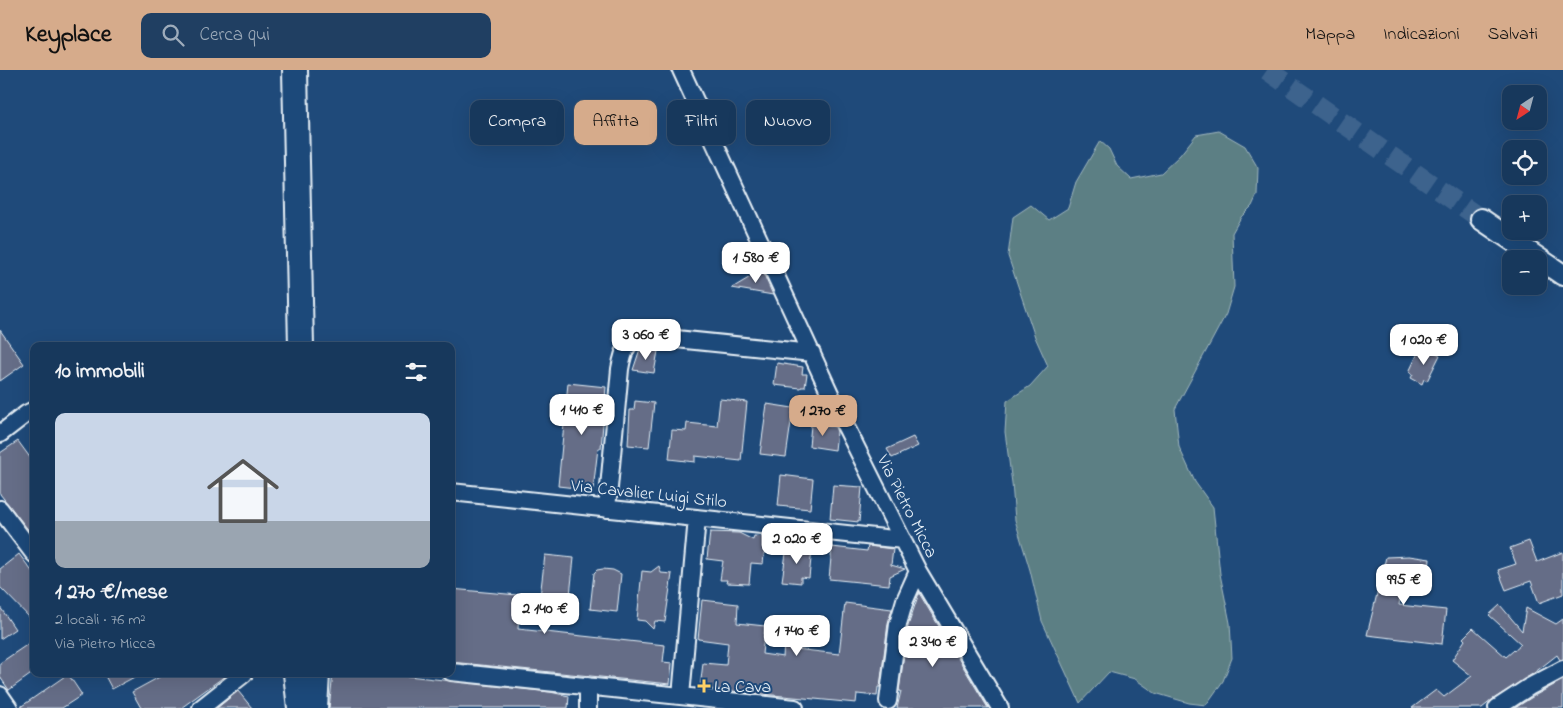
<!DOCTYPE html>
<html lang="it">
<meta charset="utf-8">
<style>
body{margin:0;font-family:"Indie Flower",sans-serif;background:#203f62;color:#f1f3f6;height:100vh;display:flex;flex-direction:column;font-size:19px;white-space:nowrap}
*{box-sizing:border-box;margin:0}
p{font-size:16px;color:#9eacbb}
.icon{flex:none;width:28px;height:28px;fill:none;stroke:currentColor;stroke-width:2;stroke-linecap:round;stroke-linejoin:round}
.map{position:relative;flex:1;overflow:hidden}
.sheet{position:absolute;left:30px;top:272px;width:425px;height:335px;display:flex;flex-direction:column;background:#17385c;border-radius:10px;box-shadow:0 5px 20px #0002,0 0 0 1px #365272}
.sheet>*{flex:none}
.guide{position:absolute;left:470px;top:30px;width:475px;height:45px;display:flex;gap:10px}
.needle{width:32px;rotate:216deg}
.controls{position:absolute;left:1502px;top:15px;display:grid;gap:10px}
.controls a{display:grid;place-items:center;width:45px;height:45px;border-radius:10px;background:#17385c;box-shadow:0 5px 20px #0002,0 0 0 1px #365272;font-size:25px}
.price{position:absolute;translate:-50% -42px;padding:0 11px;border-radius:10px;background:#fff;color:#222;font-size:16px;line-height:32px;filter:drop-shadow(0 1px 2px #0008)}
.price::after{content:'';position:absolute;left:50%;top:30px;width:15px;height:11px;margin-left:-8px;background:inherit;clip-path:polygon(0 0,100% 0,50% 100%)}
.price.current{background:#d6ab8b;color:#111}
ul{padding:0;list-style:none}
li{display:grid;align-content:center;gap:10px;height:265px;padding:0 25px}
li span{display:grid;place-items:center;height:155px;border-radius:10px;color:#555}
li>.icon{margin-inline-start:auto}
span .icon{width:90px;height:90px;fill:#fffc;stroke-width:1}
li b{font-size:21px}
h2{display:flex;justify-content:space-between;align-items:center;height:60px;padding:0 25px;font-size:21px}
.chip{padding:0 18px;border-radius:10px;background:#17385c;box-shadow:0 5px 20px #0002,0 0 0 1px #365272;font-size:18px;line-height:45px}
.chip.current{background:#d6ab8b;color:#111}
header{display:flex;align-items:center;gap:30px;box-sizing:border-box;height:70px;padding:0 25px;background:#d6ab8b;color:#111}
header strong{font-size:24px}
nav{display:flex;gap:28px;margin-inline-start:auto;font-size:18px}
.search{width:350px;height:45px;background:#203f62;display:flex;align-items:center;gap:12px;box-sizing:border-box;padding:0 18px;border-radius:10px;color:#9eacbb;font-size:19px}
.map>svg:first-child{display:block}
.green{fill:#5c7f84;stroke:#a2b8be}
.building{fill:#656d87;stroke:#e8f1f8}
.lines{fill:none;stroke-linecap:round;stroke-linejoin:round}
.major-tunnel{stroke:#3d638d;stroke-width:20;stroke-dasharray:20 10;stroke-linecap:butt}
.minor-casing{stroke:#e8f1f8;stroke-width:20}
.major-casing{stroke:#e8f1f8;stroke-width:24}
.highway-casing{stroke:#e8f1f8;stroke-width:28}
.minor{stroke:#1f4a7a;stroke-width:16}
.major{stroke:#1f4a7a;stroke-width:20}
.highway{stroke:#1f4a7a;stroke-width:24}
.poi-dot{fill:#ffd166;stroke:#1f4a7a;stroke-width:2}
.labels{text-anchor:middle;stroke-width:4;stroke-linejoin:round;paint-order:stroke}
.street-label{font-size:18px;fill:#e8f1f8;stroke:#1f4a7a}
.poi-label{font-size:18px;fill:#e8f1f8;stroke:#1f4a7a;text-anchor:start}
</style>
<header>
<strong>Keyplace</strong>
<div class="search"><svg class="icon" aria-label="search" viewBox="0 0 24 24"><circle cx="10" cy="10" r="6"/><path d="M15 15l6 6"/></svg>Cerca qui</div>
<nav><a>Mappa</a><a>Indicazioni</a><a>Salvati</a></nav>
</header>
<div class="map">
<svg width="1563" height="638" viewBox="0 0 1563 638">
<rect width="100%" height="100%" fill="#1f4a7a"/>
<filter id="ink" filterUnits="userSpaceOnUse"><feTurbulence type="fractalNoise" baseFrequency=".02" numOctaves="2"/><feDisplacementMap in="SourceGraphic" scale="10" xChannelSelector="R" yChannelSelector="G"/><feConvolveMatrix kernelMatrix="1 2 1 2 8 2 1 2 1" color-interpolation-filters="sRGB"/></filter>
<g filter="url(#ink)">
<!-- green -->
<path class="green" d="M1219 61 1245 76 1258 98 1257 125 1252 136 1241 147 1232 163 1234 217 1226 244 1175 339 1179 377 1195 412 1213 437 1220 504 1230 553 1232 588 1223 611 1206 635 1189 633 1155 623 1135 609 1109 602 1080 633 1042 551 1030 500 1015 450 1012 413 1005 362 1007 331 1030 316 1048 296 1035 267 1008 186 1013 147 1031 135 1049 150 1068 138 1076 112 1100 71 1109 79 1117 96 1131 109 1161 103 1180 85 1196 65Z"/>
<!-- building -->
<path class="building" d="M762 200 773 225 732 218Z
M0 260 24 294 0 311Z
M640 279 658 281 654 303 633 300Z
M1427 279 1440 285 1427 311 1424 309 1422 314 1411 308 1413 304 1409 302 1418 283 1424 286Z
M777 293 803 297 802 304H807L805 317H801V318L774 315Z
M568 313 606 317 601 378H598L593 420 558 416Z
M720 329 747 332 741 391 695 386V392L669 389 672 360 686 361 687 353 717 356Z
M635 331 654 333 649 377 628 375 630 340H634Z
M767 334 793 338 786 387 760 384Z
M811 355 835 357 837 362 835 380 809 376Z
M913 367 918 376 892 388 887 379Z
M18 371 34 393V416L31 418 34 422V467L0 424V383Z
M781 405 813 409 810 439 778 436Z
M833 415 862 417 859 452 830 449Z
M710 462 739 463 753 470 754 466 766 467 763 494 751 493 749 514 726 513 727 510H720L723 491 707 489Z
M1529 471 1537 492 1563 482V524L1539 533 1531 511 1506 520 1498 500 1516 494 1510 478Z
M868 476 893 479 891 495 905 499 890 506 889 515 829 509 832 477 867 481Z
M801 478 812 479 809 508 801 507V513L782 511 786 483H790V479L801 481Z
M19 484 34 504V552L0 517V499Z
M545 485 574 488 568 544 519 539 518 559 665 575 663 592 672 593 670 614 451 592V519L540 527Z
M1409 486 1430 489 1429 500 1421 499 1420 505 1404 503 1399 535 1446 540 1442 574 1367 565 1386 487Z
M659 496 661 503 672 504 665 552 655 551 653 559 645 551 637 550 642 501 651 502Z
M603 499 613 500 621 504 617 542 590 539 594 503 597 500Z
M919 523 988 638H897L901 621H899L908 556Z
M702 530 738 534 737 553 765 556 762 584 783 587 784 574 795 575V579L839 584 845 533 892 539 888 553 880 617H878L877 626 857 624 856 633 700 618 703 593 726 595 728 573 698 569Z
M1500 535 1522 561 1526 538 1556 554 1563 549V589L1560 590 1557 585 1534 603 1492 630 1482 638H1412L1436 620 1444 627 1472 606 1452 590 1465 570 1463 568 1473 558 1506 587 1521 574 1489 545Z
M0 537 15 559 0 569Z
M34 570V602L9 620 0 607V593Z
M68 604 82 625 62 638H19Z
M104 604H140L112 619Z
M165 604H224L225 606 181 638H141L132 622Z
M333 604H390L550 622 569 626 568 638H329Z
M1563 610V638H1515L1534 626Z
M238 621 252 638H217Z"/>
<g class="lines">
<!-- major-tunnel -->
<path class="major-tunnel" d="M1267 0 1481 149"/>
<!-- minor casing -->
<g class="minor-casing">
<path id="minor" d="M681 0 839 343 918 501 1000 638
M0 364 26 344 34 340
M451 422 903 470
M0 439 34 484
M607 439 620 299C623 282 627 267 647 266L812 283
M451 602 795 638
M292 604 296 638
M588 616V638
M0 625 9 638
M681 626 697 448
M888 631 898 554 905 530 918 501
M201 638 244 604
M319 638 321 604
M1497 638 1529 617 1563 599"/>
</g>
<!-- major casing -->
<g class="major-casing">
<path id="major" d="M1481 149 1563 205"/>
</g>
<!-- highway casing -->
<g class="highway-casing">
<path id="highway" d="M295 0 301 276
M307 604 308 638"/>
</g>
<!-- minor -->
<use href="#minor" class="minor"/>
<!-- major -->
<use href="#major" class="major"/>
<!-- highway -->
<use href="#highway" class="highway"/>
</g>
</g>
<!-- markers -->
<path class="poi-dot" d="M701.5 608.5h5v5h5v5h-5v5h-5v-5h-5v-5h5z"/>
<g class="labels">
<!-- street labels -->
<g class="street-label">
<text transform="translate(649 423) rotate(6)" y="6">Via Cavalier Luigi Stilo</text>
<text transform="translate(908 436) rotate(63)" y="6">Via Pietro Micca</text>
</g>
<!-- poi labels -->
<g class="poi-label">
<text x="714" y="622">La Cava</text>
</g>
</g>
</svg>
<div class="controls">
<a><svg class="needle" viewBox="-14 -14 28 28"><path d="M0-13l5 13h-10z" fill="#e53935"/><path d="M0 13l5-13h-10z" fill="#9eacbb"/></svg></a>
<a><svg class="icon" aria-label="locate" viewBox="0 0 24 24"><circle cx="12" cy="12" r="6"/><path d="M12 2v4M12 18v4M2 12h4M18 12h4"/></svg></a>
<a>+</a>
<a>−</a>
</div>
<b class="price" style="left:756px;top:214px">1 580 €</b>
<b class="price" style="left:646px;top:291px">3 060 €</b>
<b class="price" style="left:1424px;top:296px">1 020 €</b>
<b class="price" style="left:582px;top:366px">1 410 €</b>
<b class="price current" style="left:823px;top:367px">1 270 €</b>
<b class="price" style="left:797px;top:495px">2 020 €</b>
<b class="price" style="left:1404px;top:536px">995 €</b>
<b class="price" style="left:545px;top:565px">2 140 €</b>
<b class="price" style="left:797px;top:587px">1 740 €</b>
<b class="price" style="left:933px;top:598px">2 340 €</b>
<div class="guide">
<a class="chip">Compra</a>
<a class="chip current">Affitta</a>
<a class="chip">Filtri</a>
<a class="chip">Nuovo</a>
</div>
<section class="sheet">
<h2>10 immobili<svg class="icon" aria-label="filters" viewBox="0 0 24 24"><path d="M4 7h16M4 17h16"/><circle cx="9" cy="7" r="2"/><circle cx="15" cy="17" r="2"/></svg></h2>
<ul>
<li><span style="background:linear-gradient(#c9d6e8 70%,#9aa5b1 0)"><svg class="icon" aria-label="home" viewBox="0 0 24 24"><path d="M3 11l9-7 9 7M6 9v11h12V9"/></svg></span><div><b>1 270 €/mese</b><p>2 locali · 76 m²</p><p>Via Pietro Micca</p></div></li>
</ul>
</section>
</div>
